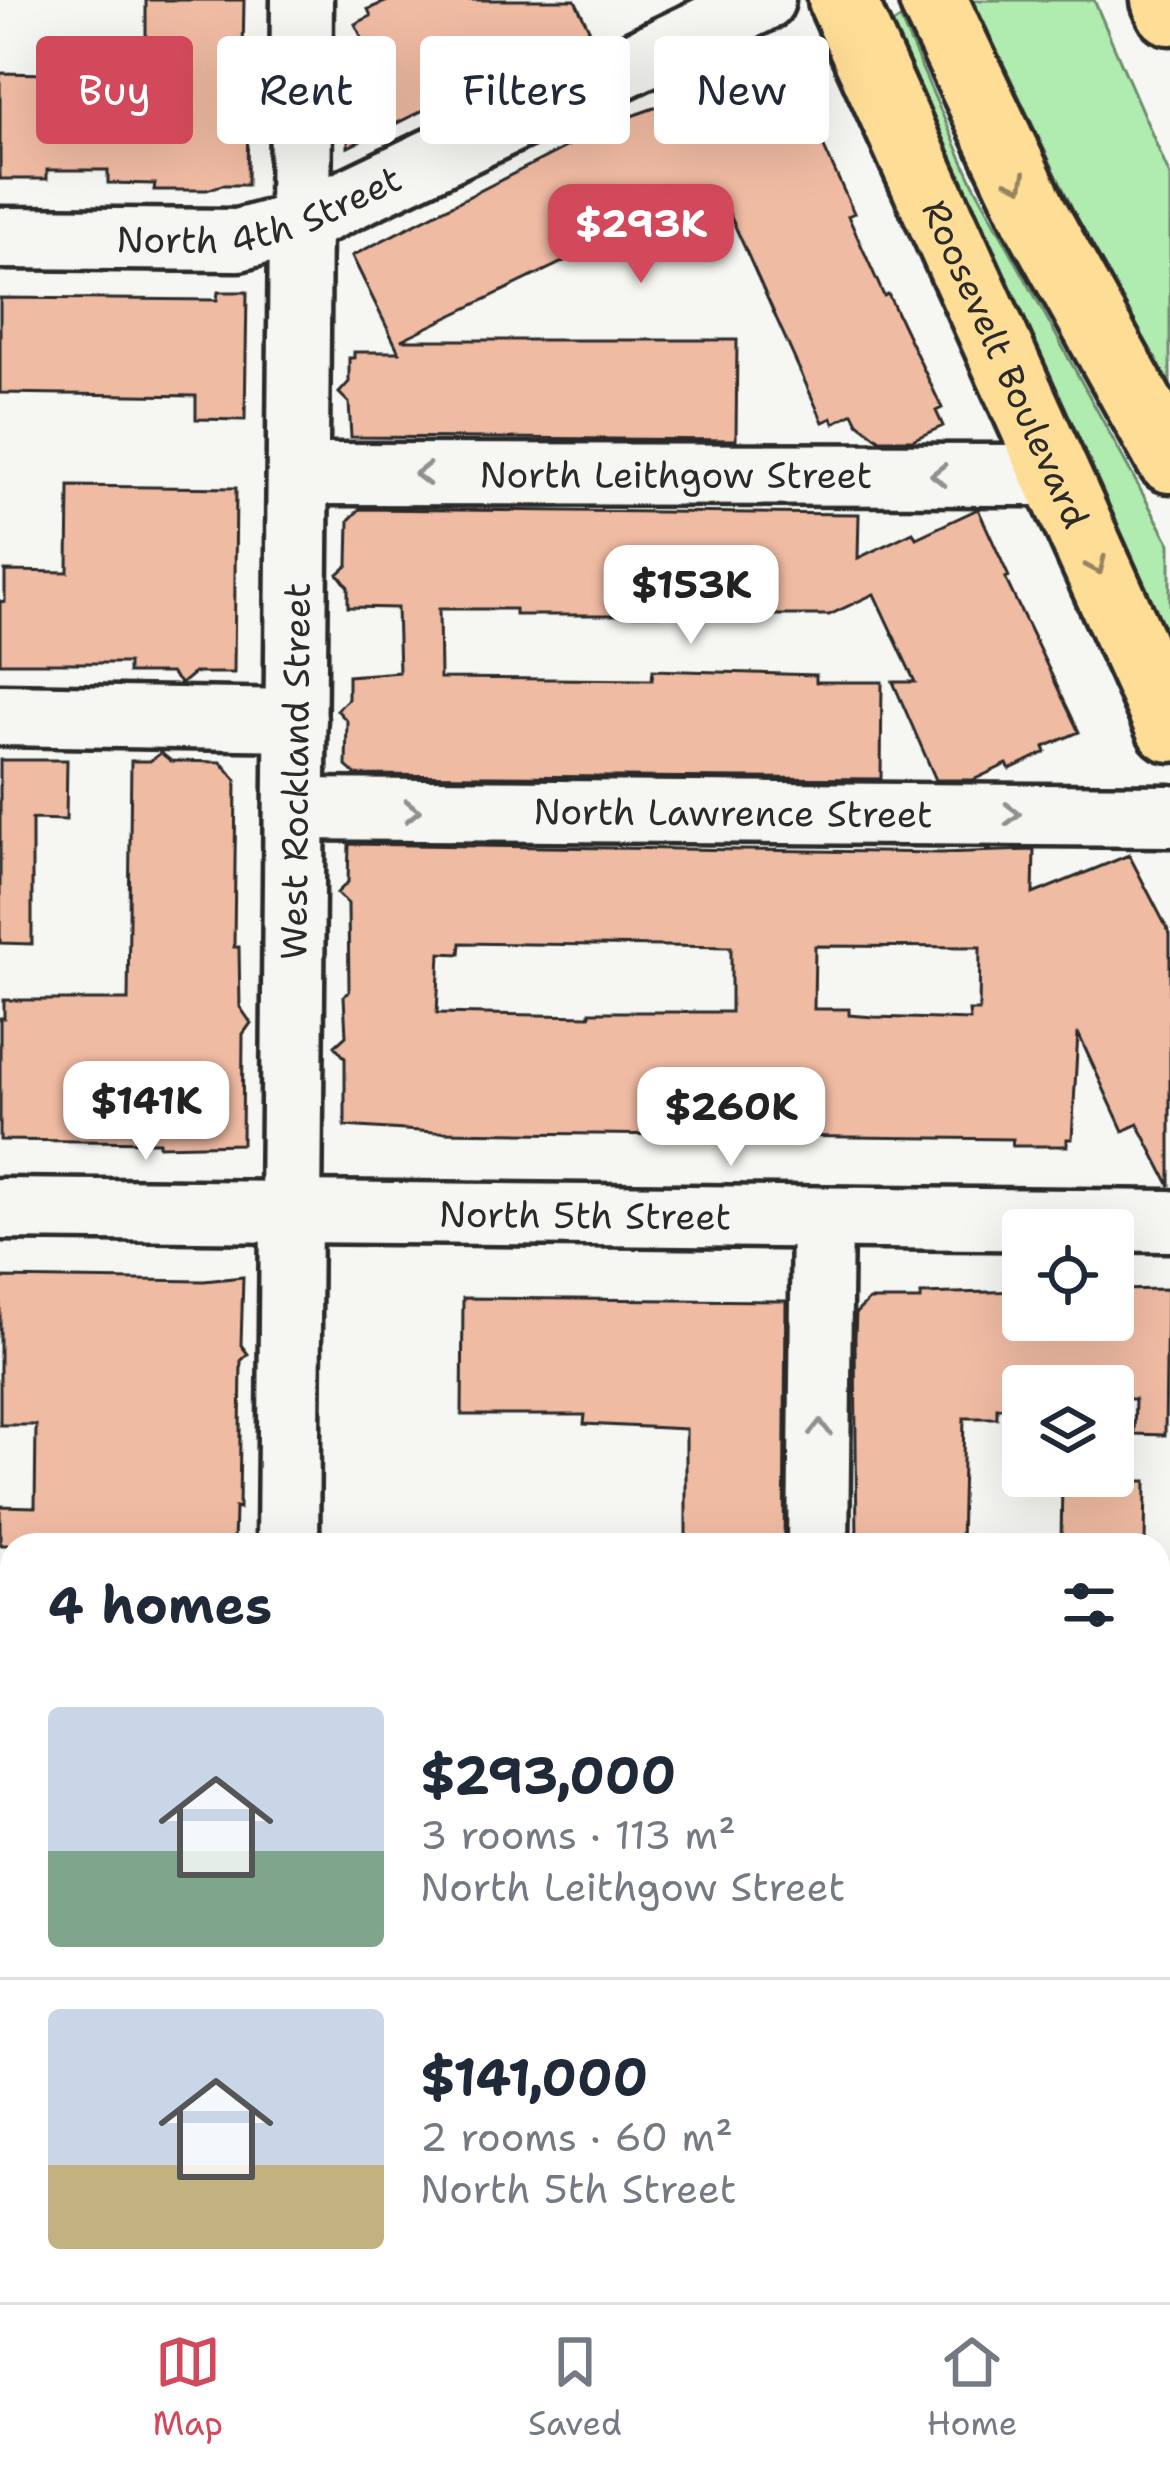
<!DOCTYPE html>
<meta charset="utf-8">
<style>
body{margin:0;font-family:"Shantell Sans",sans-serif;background:#f2f2f3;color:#1f2937;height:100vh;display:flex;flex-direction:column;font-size:45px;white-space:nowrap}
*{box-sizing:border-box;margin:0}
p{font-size:39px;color:#747a83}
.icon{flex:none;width:66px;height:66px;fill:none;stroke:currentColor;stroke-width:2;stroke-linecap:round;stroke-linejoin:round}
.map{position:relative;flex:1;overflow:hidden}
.drawer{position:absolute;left:0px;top:1533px;width:1170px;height:771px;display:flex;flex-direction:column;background:#fff;border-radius:36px 36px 0 0;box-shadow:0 12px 48px #0002}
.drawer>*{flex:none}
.hud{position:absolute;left:36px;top:36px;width:1098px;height:108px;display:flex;gap:24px}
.tools{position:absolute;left:1002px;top:1209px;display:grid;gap:24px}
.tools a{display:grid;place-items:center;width:132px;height:132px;border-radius:12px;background:#fff;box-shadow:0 12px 48px #0002;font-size:60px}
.price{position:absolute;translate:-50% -102px;padding:0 27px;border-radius:24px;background:#fff;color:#222;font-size:39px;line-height:78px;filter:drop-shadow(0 3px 6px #0008)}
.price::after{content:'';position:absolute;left:50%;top:72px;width:36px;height:27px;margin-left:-18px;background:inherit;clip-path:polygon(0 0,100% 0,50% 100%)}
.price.on{background:#d1495b;color:#fff}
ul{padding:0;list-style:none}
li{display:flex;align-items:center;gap:36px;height:300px;padding:0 48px}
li+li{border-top:3px solid #e0e1e3}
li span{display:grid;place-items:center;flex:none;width:336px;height:240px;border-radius:12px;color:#555}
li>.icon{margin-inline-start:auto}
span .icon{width:144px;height:144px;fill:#fffc;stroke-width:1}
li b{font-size:51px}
h2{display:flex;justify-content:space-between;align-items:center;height:144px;padding:0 48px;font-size:51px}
.pill{padding:0 42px;border-radius:12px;background:#fff;box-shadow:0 12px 48px #0002;font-size:42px;line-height:108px}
.pill.on{background:#d1495b;color:#fff}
.dock{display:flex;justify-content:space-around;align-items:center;height:168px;border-top:3px solid #e0e1e3;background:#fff;font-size:33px;color:#747a83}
.dock a{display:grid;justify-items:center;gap:6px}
.dock .on{color:#d1495b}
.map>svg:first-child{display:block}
.green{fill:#b0ebb0;stroke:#6e8b6e;stroke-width:3}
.building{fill:#f0bba3;stroke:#2b2b2b;stroke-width:3;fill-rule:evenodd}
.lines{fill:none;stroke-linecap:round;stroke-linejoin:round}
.minor-casing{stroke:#2b2b2b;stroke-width:69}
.highway-casing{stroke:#2b2b2b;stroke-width:75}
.minor{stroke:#f6f6f2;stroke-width:60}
.highway{stroke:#fedd96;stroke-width:66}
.oneway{stroke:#948460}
.oneway2{stroke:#90908e}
.labels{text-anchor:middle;stroke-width:9;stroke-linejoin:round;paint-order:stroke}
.street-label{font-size:36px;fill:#2b2b2b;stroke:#f6f6f2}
</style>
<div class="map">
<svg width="1170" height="2302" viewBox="0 0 1170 2302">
<rect width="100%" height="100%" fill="#f6f6f2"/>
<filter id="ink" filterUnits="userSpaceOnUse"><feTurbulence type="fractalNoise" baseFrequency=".00833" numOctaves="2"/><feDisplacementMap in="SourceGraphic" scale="24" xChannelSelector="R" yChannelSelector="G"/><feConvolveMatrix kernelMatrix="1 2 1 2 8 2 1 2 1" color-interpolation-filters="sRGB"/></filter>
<g filter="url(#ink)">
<!-- green -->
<path class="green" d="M973 0H1094L1170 176V400L1136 342Z
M900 19 971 179 1170 544V647L881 32Z"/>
<!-- building -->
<path class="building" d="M146 0H244L242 106H248L247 185H222L207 190H154L155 184 108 183V170H47V179H0V73L50 74V111H146Z
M390 0H575L589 29 348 147V106L354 105V86L380 75 355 24 371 16 368 9Z
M781 53 854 213 848 216 884 296 888 294 942 408 936 411 943 426 912 440H880L858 423 853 413 834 423 832 418 823 422 721 195 665 222 662 214 401 340H737L736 440 351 437 349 403 339 393 349 382V358H354V352H399L352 256 617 121 683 98 682 95 702 84Z
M218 292H247L245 420 196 419V396L0 393V298L217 300Z
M69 486 236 488 234 673H194L181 684 171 673H128V663H0V601L5 602V571L68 572Z
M360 509 859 514 858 558 913 532 916 538 978 509 1009 577 1005 578 1079 732 1044 747 1046 752 1010 769 1007 764 973 780H936L893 682H915L874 594 829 615H515V609H439L440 678 652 680 653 670 816 675V682H882L881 779 356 775 346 766 347 721 337 710 348 699V676L399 672 397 608 348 607V587L338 574 348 565 349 520Z
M161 753 171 761 221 762 236 780 234 947H239L240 1007 251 1023 243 1034 242 1144 159 1146V1142L0 1140V1018H4V1000H128L131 761H150Z
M0 760H67L66 820 32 819V944L0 943Z
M349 844 941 853 1034 850 1033 894 1129 855 1170 934V1186L1138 1124 1123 1131 1078 1033 1072 1139H1067V1146H1012L1013 1139 434 1132 345 1126V1058L335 1046 346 1036 344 996 349 992 348 904 337 893 348 882ZM461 943 731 947V1012H590V1016L437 1013 440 953 460 954ZM815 946 980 947 979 1011H969L970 1020 874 1017 849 1015V1009H814Z
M243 1277 241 1345 248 1354 241 1361 239 1509 235 1508 234 1545H0V1506L35 1507 36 1425H0V1278L204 1281Z
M1167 1289 1165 1435 1134 1434 1135 1399H1113V1386H1023V1408H997V1418H964L961 1545H857L855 1338 856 1313 869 1300H921V1294L1023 1291V1320H1113V1290Z
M463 1298 786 1301 784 1545 686 1541V1429L584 1424 585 1415H462Z
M1062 1481H1146L1145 1545H1061Z"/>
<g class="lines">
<!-- minor casing -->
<g class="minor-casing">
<g id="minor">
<path id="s1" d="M0 238 238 240 300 223 764 0"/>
<path id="s2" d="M298 474 1056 475"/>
<path d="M0 715 296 720"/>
<path id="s3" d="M295 809 1170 816"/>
<path id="s4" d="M0 1209 1170 1221"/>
<path id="s5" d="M288 1545 302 0"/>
<path d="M818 1545 822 1218"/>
<path d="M0 1733H12"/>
<path d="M1158 1789H1170"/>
<path d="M0 2235H12"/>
<path d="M1158 2245H1170"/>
<path d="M281 2302V2292"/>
</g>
</g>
<!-- highway casing -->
<g class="highway-casing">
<g id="highway">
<path id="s6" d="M842 0 1170 728"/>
<path d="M933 0 1036 218 1170 459"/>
<path d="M1165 0 1170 11"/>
</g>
</g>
<!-- minor -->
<use href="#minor" class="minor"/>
<!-- highway -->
<use href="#highway" class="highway"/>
</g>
<!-- one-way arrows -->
<defs><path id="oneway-chevron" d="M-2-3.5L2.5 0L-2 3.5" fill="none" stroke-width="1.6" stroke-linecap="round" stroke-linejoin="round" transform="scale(3)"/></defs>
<g class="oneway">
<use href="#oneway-chevron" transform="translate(1018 182) rotate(63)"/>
<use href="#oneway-chevron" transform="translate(1097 566) rotate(66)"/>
</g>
<g class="oneway2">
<use href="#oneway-chevron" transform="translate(423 474) rotate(-180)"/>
<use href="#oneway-chevron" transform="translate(939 475) rotate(-180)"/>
<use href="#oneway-chevron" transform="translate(412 811)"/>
<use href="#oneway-chevron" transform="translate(1012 814)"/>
<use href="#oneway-chevron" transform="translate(820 1428) rotate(-89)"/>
</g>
</g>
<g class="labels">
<!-- street labels -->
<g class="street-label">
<text dy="13" stroke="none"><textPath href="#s1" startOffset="264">North 4th Street</textPath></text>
<text dy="13" stroke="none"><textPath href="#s6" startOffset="399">Roosevelt Boulevard</textPath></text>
<text dy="13" stroke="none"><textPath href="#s2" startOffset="378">North Leithgow Street</textPath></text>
<text dy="13" stroke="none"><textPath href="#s5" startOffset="774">West Rockland Street</textPath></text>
<text dy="13" stroke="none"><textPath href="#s3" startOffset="438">North Lawrence Street</textPath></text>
<text dy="13" stroke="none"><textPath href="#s4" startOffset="585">North 5th Street</textPath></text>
</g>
</g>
</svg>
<div class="tools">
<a><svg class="icon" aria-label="locate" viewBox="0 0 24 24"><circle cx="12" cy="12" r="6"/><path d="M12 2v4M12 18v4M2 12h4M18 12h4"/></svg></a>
<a><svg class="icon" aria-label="layers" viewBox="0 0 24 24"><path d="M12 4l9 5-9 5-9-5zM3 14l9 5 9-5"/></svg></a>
</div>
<b class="price on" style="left:641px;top:286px">$293K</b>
<b class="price" style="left:691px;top:647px">$153K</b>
<b class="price" style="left:146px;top:1163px">$141K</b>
<b class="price" style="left:731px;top:1169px">$260K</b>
<div class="hud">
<a class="pill on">Buy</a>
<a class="pill">Rent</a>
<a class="pill">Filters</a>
<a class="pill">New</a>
</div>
<section class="drawer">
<h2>4 homes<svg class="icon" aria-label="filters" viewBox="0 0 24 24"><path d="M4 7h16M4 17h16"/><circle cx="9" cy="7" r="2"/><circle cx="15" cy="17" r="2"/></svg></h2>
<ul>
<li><span style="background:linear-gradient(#c9d6e8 60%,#7fa58c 0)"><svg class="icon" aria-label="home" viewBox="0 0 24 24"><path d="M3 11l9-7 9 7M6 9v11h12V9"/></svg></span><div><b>$293,000</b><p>3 rooms · 113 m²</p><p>North Leithgow Street</p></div></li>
<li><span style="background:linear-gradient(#c9d6e8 65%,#c2b280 0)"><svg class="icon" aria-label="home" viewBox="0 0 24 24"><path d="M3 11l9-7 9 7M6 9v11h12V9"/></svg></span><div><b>$141,000</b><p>2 rooms · 60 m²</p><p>North 5th Street</p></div></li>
</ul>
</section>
</div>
<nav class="dock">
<a class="on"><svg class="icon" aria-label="map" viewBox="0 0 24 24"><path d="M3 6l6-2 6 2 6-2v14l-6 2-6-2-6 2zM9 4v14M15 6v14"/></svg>Map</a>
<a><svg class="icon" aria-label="saved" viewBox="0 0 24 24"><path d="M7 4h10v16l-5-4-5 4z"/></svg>Saved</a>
<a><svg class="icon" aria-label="home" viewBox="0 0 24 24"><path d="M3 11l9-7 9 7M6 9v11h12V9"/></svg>Home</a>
</nav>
